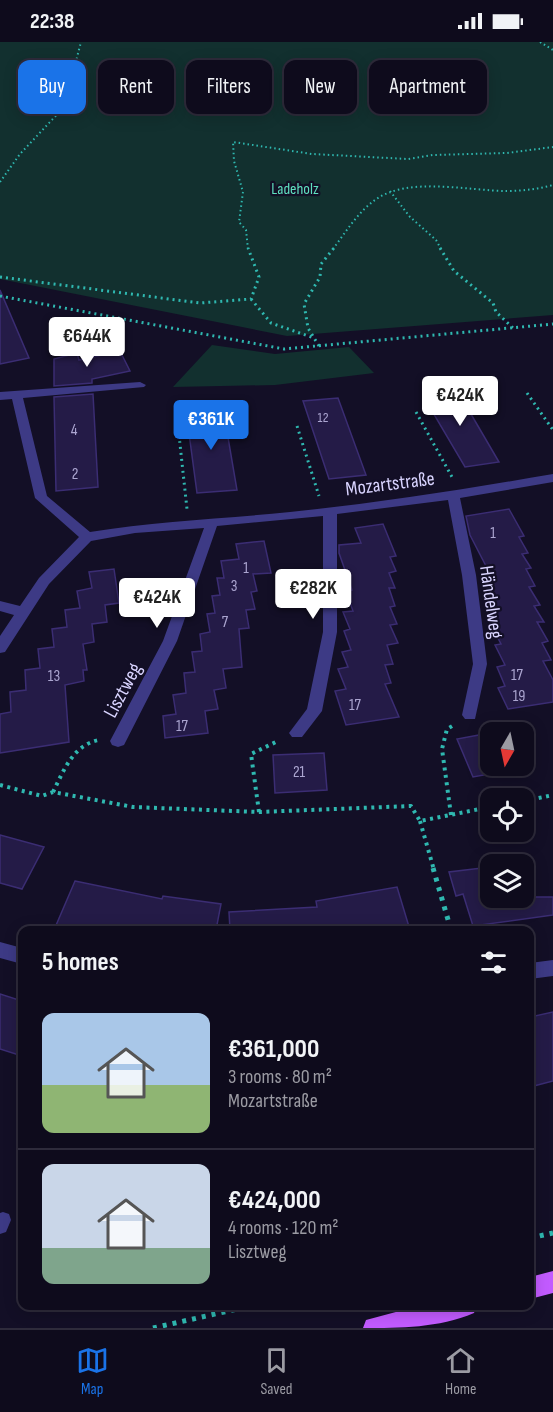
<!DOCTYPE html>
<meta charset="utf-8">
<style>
body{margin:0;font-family:"Sofia Sans Condensed",sans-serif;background:#1c1929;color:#f1f3f6;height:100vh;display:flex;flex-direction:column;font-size:22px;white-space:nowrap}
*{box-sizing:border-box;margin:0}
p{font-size:20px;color:#9b9ba3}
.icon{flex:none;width:33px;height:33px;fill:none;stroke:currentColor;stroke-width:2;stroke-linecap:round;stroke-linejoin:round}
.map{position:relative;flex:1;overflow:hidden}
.details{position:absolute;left:18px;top:884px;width:516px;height:384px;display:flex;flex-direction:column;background:#0e0b1c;border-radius:12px;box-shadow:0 3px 15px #0003,0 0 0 2px #2e2b3b}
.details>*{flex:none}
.top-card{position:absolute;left:18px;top:18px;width:518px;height:54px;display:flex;gap:12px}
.needle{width:39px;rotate:189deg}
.fabs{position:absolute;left:480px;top:680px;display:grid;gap:12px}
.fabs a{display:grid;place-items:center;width:54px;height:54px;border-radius:12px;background:#0e0b1c;box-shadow:0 3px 15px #0003,0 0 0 2px #2e2b3b;font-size:30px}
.price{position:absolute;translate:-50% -51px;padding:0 14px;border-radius:6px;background:#fff;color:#222;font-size:20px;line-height:39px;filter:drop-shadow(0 2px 3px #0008)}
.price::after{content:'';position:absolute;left:50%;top:36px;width:18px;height:14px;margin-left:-9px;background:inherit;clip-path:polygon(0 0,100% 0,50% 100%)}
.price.on{background:#1a73e8;color:#fff}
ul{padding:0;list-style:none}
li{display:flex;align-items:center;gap:18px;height:150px;padding:0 24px}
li+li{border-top:2px solid #2e2b3b}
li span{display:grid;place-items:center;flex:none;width:168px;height:120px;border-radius:12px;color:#555}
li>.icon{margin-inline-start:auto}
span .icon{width:72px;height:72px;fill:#fffc;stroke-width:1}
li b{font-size:26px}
h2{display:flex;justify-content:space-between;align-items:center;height:72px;padding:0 24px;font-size:26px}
.pill{padding:0 21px;border-radius:12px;background:#0e0b1c;box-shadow:0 3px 15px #0003,0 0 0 2px #2e2b3b;font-size:21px;line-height:54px}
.pill.on{background:#1a73e8;color:#fff}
.status{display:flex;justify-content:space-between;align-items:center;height:42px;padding:0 30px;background:#0e0b1c;direction:ltr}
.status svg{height:16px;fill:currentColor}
.menu{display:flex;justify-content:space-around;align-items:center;height:84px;border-top:2px solid #2e2b3b;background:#0e0b1c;font-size:16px;color:#9b9ba3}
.menu a{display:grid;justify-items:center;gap:3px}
.menu .on{color:#1a73e8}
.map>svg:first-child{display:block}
.green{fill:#12302f}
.building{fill:#241b47;stroke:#3b2d73;stroke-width:1.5}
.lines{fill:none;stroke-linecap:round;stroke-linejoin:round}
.path-far3{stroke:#2fb8b0;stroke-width:2;stroke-dasharray:1.5 3;stroke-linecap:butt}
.path-far2{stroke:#2fb8b0;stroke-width:3;stroke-dasharray:2 4;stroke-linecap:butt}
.path-far1{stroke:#2fb8b0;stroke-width:4;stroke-dasharray:3 4.5;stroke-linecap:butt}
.path{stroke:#2fb8b0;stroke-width:5;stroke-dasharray:4 6;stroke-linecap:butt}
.service{fill:#3d3a85;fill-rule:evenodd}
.minor{fill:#3d3a85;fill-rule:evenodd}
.primary{fill:#c25bff;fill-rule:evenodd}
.labels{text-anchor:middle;stroke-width:4.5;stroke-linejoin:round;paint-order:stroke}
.far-number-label{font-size:14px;fill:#aca6d1}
.far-park-label{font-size:16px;fill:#5fe0c0;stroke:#130f26}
.number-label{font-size:16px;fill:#aca6d1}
.street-label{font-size:20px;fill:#d9d4ff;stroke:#130f26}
</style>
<div class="status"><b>22:38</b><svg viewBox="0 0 49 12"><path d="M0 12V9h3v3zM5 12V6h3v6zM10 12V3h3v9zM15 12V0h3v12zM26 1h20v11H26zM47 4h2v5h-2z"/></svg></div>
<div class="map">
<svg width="553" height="1286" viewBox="0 0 553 1286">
<rect width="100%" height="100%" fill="#130f26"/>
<!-- green -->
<path class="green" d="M0 0H553V273L287 294 0 237Z
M212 303 275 312 349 305 374 331 275 343 173 345Z"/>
<!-- building -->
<path class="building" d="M0 248 29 316 0 322Z
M120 309 130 329 92 337V341L54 344V317L77 311 79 318Z
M454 343 499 420 465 425 429 364 432 363 423 348Z
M93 352 98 445 56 449 54 355Z
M338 356 366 433 329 437 303 359Z
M223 366 237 448 197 451 186 369Z
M509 467 524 494 519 495 528 511 522 512 531 526 526 527 535 544 529 545 540 563 534 564 544 580H537L548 599 542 601 551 618 543 619 553 638V660L508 667 498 646 505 644 497 625 505 623 495 603 501 602 492 585 498 583 491 568 495 567 487 550 493 549 484 531 489 530 470 493 466 474Z
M383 482 396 514 390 515 396 529 389 531 395 546H389L395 564 390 565 397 582 390 583 398 601 387 603 393 622 385 623 391 641 385 642 399 675 346 683 335 649 346 647 338 627 348 625 342 610 351 608 344 589 350 587 343 570 353 569 346 550 352 548 339 511V503L361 501 355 486Z
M264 499 271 531 253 532 257 549 251 550 255 567 246 568 249 586 239 587 242 625 223 627 226 646 214 648 218 667 205 669 208 691 165 696 163 674 176 672 173 653 186 651 184 631 195 630 192 610 202 609 200 592 210 590 207 572 215 571 212 554 220 553 217 536H224L221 519 239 517 236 502Z
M114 527 119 561 105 563 107 580 92 582 94 600 83 602 87 628H83L84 639 65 643 69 700 0 711V672L11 670 10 650 26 648 25 628 40 626 38 607 54 605 52 587 67 585 65 568 80 566 77 549 92 546 89 530Z
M490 691V723H524V714L528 725 473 735 457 697Z
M324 711 327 748 275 751 273 713Z
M0 793 44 805 22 847 0 841Z
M490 825V855H553V873L473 884 463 852 456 854 449 830Z
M75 839 162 857 163 854 221 862 216 888H54Z
M397 845 410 888H230L229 870 317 865 316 859Z
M0 952 22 959V1014L0 1007Z
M553 970V1039L530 1045V975Z"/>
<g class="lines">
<!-- path-far3 -->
<path class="path-far3" d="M540 0 553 8
M0 140 20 112 64 65 81 0
M390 149 410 175 436 198 441 207
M248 207 246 188 239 180 243 150 234 119 233 100 312 112 408 117 433 113 507 111 553 105
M333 207C345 191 358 170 375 158 408 134 469 149 507 149 523 149 538 147 553 143"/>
<!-- path-far2 -->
<path class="path-far2" d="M440 206 454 229 493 261 496 270 513 286
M0 235 200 261 251 257 259 235 248 206
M0 254 284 307 553 282
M251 257 271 281 314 296
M319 304 308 286 304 262 320 235 321 222 334 206
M527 351 553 388
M416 370 452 435
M297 384 319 454
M179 393 187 467"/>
<!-- path-far1 -->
<path class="path-far1" d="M0 743 42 754 53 750 133 765 259 770 411 764 420 779 490 765
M53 750C64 728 73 703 99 698
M524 759 553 753
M259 770 251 712 278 699
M451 773 442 707 447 687 454 683
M420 779 434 828"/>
<!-- path -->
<path class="path" d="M433 826 451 888
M530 1196 553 1191
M153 1286 255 1263"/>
<!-- service -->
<path class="service" d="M3 1170 9 1172 11 1178 6 1190 0 1192V1171Z"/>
<!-- minor -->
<path class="minor" d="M140 340 146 343 144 345 23 356 47 454 90 490C156 479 223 477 290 470 378 461 466 447 553 432V440L460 456 476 533 487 622 475 677H465L462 673 473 622 462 533 448 458 337 472V590L322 669 302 695H292L289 691 307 667 323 590V474L217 484 177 599 124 703 118 705 112 703 110 699 163 599 204 486 135 491 91 499 49 542 5 610 0 611V594L14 573 0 569V559L20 564 39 536 79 495 35 456 12 357 0 358V350Z
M0 900 22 906V922L0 916Z
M553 918V934L530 937V921Z"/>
<!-- primary -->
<path class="primary" d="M553 1229V1251L530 1257V1235Z
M422 1263H477L474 1271C438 1286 401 1286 363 1286L366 1278Z"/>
</g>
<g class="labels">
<!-- far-number labels -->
<g class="far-number-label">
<text x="323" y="380">12</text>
</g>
<!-- far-park labels -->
<g class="far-park-label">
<text x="295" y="152">Ladeholz</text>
</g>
<!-- number labels -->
<g class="number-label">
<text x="74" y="393">4</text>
<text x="75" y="437">2</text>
<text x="493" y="496">1</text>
<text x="246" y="531">1</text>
<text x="234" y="549">3</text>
<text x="225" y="585">7</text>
<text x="517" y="638">17</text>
<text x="54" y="639">13</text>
<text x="519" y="659">19</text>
<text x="355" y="668">17</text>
<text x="182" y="689">17</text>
<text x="299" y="735">21</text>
</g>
<!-- street labels -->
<g class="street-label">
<text transform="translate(390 441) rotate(-7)" y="7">Mozartstraße</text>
<text transform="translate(492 560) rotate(82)" y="7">Händelweg</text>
<text transform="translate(122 648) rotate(-62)" y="7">Lisztweg</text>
</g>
</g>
</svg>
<div class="fabs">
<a><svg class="needle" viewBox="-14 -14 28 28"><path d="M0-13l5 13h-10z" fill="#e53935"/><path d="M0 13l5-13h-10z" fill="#9b9ba3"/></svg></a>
<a><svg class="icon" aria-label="locate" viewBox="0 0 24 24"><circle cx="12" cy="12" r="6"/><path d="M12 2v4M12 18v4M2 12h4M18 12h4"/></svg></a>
<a><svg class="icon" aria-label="layers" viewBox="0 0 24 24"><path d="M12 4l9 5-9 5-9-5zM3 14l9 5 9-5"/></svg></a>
</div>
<b class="price" style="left:87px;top:326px">€644K</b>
<b class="price" style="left:460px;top:385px">€424K</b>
<b class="price on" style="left:211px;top:409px">€361K</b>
<b class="price" style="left:313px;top:578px">€282K</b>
<b class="price" style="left:157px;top:587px">€424K</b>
<div class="top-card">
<a class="pill on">Buy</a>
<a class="pill">Rent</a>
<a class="pill">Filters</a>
<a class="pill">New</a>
<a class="pill">Apartment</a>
</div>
<section class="details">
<h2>5 homes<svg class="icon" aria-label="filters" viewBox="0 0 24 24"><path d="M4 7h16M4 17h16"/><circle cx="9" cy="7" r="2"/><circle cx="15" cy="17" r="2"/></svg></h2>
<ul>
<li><span style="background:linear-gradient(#a9c7e8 60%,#8fb573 0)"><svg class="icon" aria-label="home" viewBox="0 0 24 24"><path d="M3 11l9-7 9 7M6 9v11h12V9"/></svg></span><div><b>€361,000</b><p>3 rooms · 80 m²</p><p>Mozartstraße</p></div></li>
<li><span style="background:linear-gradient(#c9d6e8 70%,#7fa58c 0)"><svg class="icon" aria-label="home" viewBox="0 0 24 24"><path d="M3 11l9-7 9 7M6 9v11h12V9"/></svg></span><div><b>€424,000</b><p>4 rooms · 120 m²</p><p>Lisztweg</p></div></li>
</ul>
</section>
</div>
<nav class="menu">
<a class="on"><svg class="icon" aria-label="map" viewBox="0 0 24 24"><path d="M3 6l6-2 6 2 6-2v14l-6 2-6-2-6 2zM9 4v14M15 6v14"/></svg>Map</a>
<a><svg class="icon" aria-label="saved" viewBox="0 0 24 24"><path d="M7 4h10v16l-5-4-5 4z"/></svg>Saved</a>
<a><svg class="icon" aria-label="home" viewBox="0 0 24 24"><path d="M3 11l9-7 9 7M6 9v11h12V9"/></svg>Home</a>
</nav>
